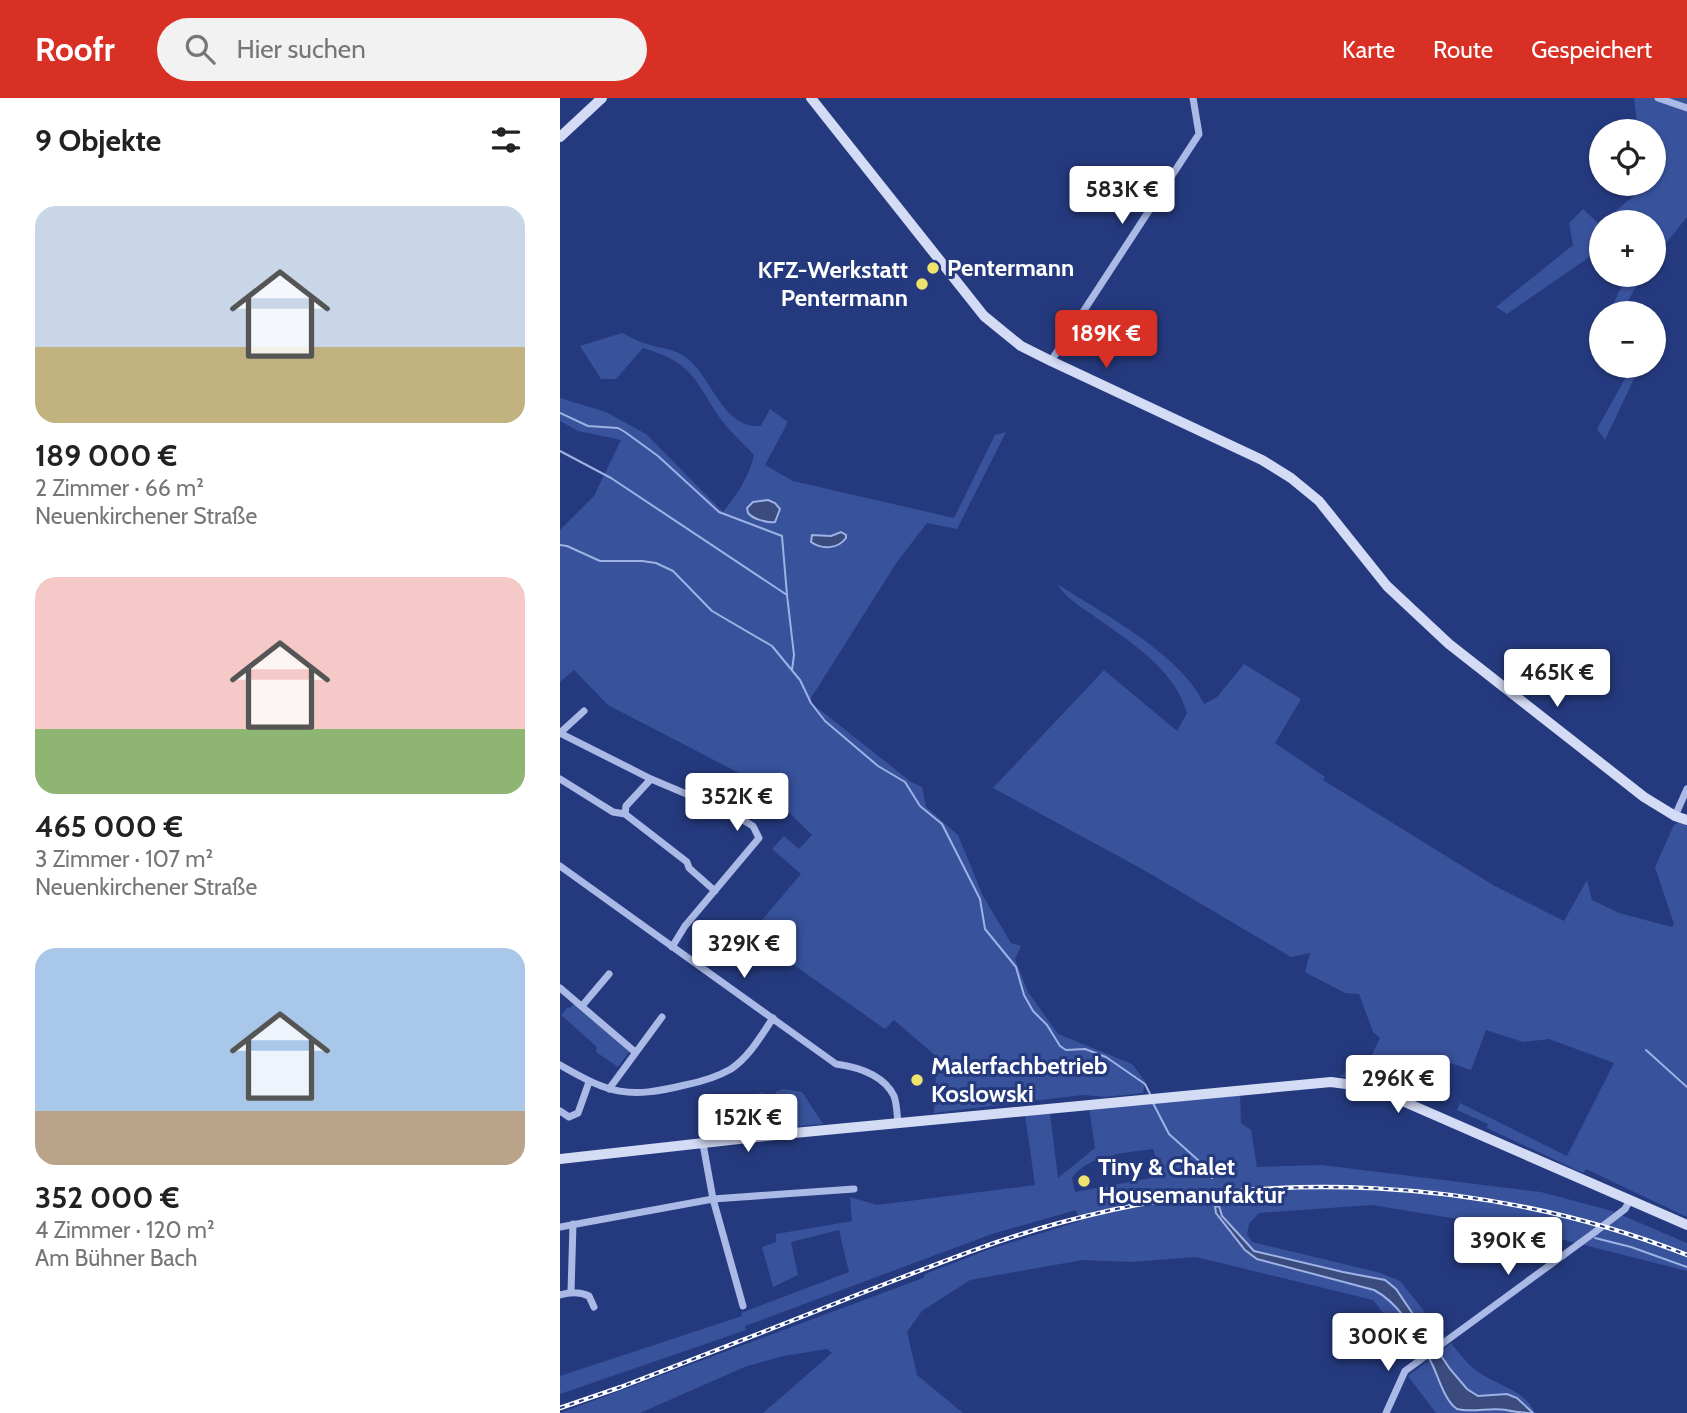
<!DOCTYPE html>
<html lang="de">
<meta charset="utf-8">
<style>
body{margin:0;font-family:Cabin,sans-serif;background:#f2f2f2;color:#222;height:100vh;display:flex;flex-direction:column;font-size:26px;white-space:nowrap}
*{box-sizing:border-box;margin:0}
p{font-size:23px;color:#767676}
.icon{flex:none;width:38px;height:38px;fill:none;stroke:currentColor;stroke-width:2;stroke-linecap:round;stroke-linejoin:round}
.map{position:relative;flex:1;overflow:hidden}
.sheet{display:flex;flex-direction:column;background:#fff;width:560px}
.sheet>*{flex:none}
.fabs{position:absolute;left:1029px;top:21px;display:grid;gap:14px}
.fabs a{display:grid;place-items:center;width:77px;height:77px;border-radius:50%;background:#fff;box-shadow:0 2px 5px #0004;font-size:35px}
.price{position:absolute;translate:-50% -60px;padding:0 16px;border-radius:7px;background:#fff;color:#222;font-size:23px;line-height:46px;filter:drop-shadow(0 2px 4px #0008)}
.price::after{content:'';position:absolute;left:50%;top:42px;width:21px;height:16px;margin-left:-10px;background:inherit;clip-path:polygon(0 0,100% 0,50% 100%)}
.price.on{background:#d93025;color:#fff}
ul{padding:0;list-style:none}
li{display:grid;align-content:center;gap:14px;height:371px;padding:0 35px}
li span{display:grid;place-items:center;height:217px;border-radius:21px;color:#555}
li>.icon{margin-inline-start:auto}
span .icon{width:126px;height:126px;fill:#fffc;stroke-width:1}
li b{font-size:30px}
h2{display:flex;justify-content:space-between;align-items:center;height:84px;padding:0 35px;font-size:30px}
header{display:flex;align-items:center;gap:42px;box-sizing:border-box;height:98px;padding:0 35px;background:#d93025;color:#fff}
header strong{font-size:33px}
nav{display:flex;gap:38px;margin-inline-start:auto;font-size:24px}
.search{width:490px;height:63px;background:#f2f2f2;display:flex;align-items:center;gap:18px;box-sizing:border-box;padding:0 24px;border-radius:38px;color:#767676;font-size:26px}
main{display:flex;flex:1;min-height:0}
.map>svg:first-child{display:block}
.green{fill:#38529b;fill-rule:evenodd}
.water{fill:#3b4b7d;stroke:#9eb2e6;stroke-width:2}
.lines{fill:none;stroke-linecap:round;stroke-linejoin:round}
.stream{stroke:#9eb2e6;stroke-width:2}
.street{stroke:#aab9e5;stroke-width:7}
.secondary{stroke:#d3dbf5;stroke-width:10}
.rail-casing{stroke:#fff;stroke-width:4.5}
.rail{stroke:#253a7e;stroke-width:2;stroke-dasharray:5;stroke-linecap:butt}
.poi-dot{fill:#efe36e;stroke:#253a7e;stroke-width:2.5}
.labels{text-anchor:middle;stroke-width:6;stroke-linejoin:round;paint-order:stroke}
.poi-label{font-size:24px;font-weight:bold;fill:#fff;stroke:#253a7e;text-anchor:start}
</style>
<header>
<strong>Roofr</strong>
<div class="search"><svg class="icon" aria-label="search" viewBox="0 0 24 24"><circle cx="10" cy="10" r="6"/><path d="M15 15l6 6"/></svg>Hier suchen</div>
<nav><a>Karte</a><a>Route</a><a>Gespeichert</a></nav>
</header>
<main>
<section class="sheet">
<h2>9 Objekte<svg class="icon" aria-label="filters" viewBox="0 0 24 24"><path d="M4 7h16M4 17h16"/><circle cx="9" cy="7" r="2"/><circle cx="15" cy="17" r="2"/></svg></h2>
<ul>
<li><span style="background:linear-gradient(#c9d6e8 65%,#c2b280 0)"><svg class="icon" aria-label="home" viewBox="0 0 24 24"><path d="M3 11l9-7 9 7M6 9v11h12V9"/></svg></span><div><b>189 000 €</b><p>2 Zimmer · 66 m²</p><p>Neuenkirchener Straße</p></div></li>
<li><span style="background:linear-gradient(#f6c9c9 70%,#8fb573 0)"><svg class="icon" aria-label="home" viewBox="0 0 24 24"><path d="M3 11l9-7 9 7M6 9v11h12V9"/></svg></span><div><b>465 000 €</b><p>3 Zimmer · 107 m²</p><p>Neuenkirchener Straße</p></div></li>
<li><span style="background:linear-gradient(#a9c7e8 75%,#b9a48a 0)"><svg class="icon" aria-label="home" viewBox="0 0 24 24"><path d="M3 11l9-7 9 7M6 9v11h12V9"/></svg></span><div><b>352 000 €</b><p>4 Zimmer · 120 m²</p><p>Am Bühner Bach</p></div></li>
</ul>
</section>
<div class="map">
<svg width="1127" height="1315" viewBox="0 0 1127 1315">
<rect width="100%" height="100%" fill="#253a7e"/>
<!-- green -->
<path class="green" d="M1074 0H1127V119L1094 160V124H1042L1075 97 1077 86H1094V33H1078Z
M1023 111 1039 126 1041 125V151L947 216 936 209 1013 147 1009 125Z
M1067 177H1083L1061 215H1049Z
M62 235C71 239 79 244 87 246 102 251 115 250 128 261 152 280 163 331 201 328L210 311 228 324 205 367 233 383 394 420 435 337 446 334 397 431 367 425 337 464 249 603 351 684 362 689 366 709 398 737 423 798 451 845 461 848 455 861 468 894 498 936 572 966 585 983 583 995 545 999 523 997 374 1015 377 959 334 922 325 931 190 836 241 776 212 751 224 738 239 751 252 737 200 686 48 607 14 572 0 584V432L34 398 61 342 18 333 0 323V300L46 314 86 336 163 414C177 396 189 380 194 357 182 344 167 331 157 316 133 278 130 264 83 250L56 281H41L20 248Z
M1072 268H1080L1045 342 1037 331Z
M497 486C542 515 622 557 644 606L657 599 684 566 741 601 715 645 765 679 763 682 933 787 1004 823 1027 782 1032 802 1059 815 1112 829 1114 826 1095 769 1114 727 1119 724 1127 728V1119L1026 1071 1023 1075 927 1030 928 1026 897 1012 900 1005 1007 1058 1054 965 989 941 963 944 926 932 911 972 869 958 853 999 823 985 779 978 810 961 820 940 813 934 799 896 785 895 745 874 750 855 731 859 582 771 433 690 544 572 617 633 627 615C614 570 570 544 534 518 520 508 506 500 497 486Z
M14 906 69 954 58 969 36 954 37 949 1 917 8 909 10 910Z
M223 991 242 994 263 1026 203 1031 190 999 202 994 215 1006H221L225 1013 235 1007 231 998 224 1002 217 999 215 994Z
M680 997 681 1025 691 1032 697 1069 762 1067 981 1094 1052 1113 1127 1145V1173L965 1132 812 1107 699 1115 689 1126 687 1136 692 1144 821 1175 840 1183 885 1239 857 1258 813 1202 636 1159 571 1164 523 1162 410 1182 362 1213 347 1234 357 1277 403 1315H203L272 1255 267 1251 224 1258 187 1268 80 1315H0L363 1180 365 1176 430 1151 520 1123 516 1112 432 1136 185 1228 186 1232 0 1296V1278L182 1218 181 1215 289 1174 279 1132 231 1144 238 1177 213 1189 202 1149 216 1144V1136L292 1123 290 1099 317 1107 475 1087 465 1017 490 1015 498 1080 535 1050 529 1010ZM593 1051 602 1078 515 1094 512 1080C529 1056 566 1055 593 1051Z
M891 1245C897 1253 905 1263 913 1270 933 1287 964 1290 975 1315H876L848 1278Z"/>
<!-- water -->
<path class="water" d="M208 402 215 405 220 411 215 424C207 425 193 421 188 415L187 410 193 404Z
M281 434 286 437V440C278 451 262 452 251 444L252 437 271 438Z
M659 1108 662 1118 694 1153 783 1174 825 1182 836 1191 890 1271 907 1291 918 1298 947 1296 957 1300 973 1315C962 1315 955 1314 946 1312 931 1309 912 1315 897 1311 885 1303 879 1281 873 1268 860 1240 841 1206 814 1192L697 1161 685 1152 656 1115 655 1109Z"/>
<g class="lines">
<!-- stream -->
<path class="stream" d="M0 315 28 328 58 330 65 334 98 358 159 414 222 438 227 497
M0 353 51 380 227 497 234 557 232 572
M0 447 7 448 40 463H82L96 465 113 473 152 513 212 548 240 582 251 605 265 623 318 668 345 684 360 708 382 726 420 801 425 831 456 869 464 897 473 913 487 927 500 948 506 952 525 951 546 959 585 986 590 996
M1086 952 1127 989
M593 1005 609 1036 648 1071 652 1080
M1035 1140 1071 1149 1127 1169"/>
<!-- street -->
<path class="street" d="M1098 0 1127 10
M491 263 639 36 633 0
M0 635 91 681 169 714 193 728 199 740 125 828 112 849
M0 635 24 613
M0 681 53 714 65 716 127 764 129 770 155 793
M65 716 66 708 91 681
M1115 718 1127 691
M0 768 276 966C298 969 323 976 334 998 337 1006 337 1017 338 1026
M0 890 75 954
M22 908 49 876
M0 967C50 996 68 1001 125 987 140 984 157 979 171 971 189 959 201 938 213 920
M49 991 102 919
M0 1013 9 1019 18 1015 29 984
M143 1046 153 1101 183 1208
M0 1129 153 1101 294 1091
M11 1194 13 1126
M0 1197C10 1194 19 1193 29 1198L34 1209
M826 1315 845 1273 1035 1134 1065 1111 1070 1102"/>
<!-- secondary -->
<path class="secondary" d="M251 0 424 218 461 248 491 263 702 362 731 380 759 403 827 488 889 546 1084 699 1115 718 1127 722
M0 39 42 0
M0 1061 234 1035 771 984 801 988 831 998 1127 1127"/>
<!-- rail casing -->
<g class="rail-casing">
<path id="rail" d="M0 1310 61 1289C139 1259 217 1229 294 1198 362 1172 429 1144 499 1125 705 1068 928 1079 1127 1157"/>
</g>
<!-- rail -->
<use href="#rail" class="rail"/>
</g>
<!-- markers -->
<g class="poi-dot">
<circle cx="373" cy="170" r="7"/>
<circle cx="362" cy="186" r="7"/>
<circle cx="357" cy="982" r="7"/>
<circle cx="524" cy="1083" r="7"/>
</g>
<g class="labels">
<!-- poi labels -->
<g class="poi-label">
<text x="387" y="178">Pentermann</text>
<text x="348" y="180" text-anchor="end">KFZ-Werkstatt<tspan x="348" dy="28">Pentermann</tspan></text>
<text x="371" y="976">Malerfachbetrieb<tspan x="371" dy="28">Koslowski</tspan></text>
<text x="538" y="1077">Tiny &amp; Chalet<tspan x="538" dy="28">Housemanufaktur</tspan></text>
</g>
</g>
</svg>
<div class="fabs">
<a><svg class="icon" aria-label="locate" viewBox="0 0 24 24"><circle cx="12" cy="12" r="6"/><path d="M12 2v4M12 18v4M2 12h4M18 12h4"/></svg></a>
<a>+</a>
<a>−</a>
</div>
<b class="price" style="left:562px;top:128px">583K €</b>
<b class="price on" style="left:546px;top:272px">189K €</b>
<b class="price" style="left:997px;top:611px">465K €</b>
<b class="price" style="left:177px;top:735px">352K €</b>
<b class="price" style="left:184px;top:882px">329K €</b>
<b class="price" style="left:838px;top:1017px">296K €</b>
<b class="price" style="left:188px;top:1056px">152K €</b>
<b class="price" style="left:948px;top:1179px">390K €</b>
<b class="price" style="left:828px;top:1275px">300K €</b>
</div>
</main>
